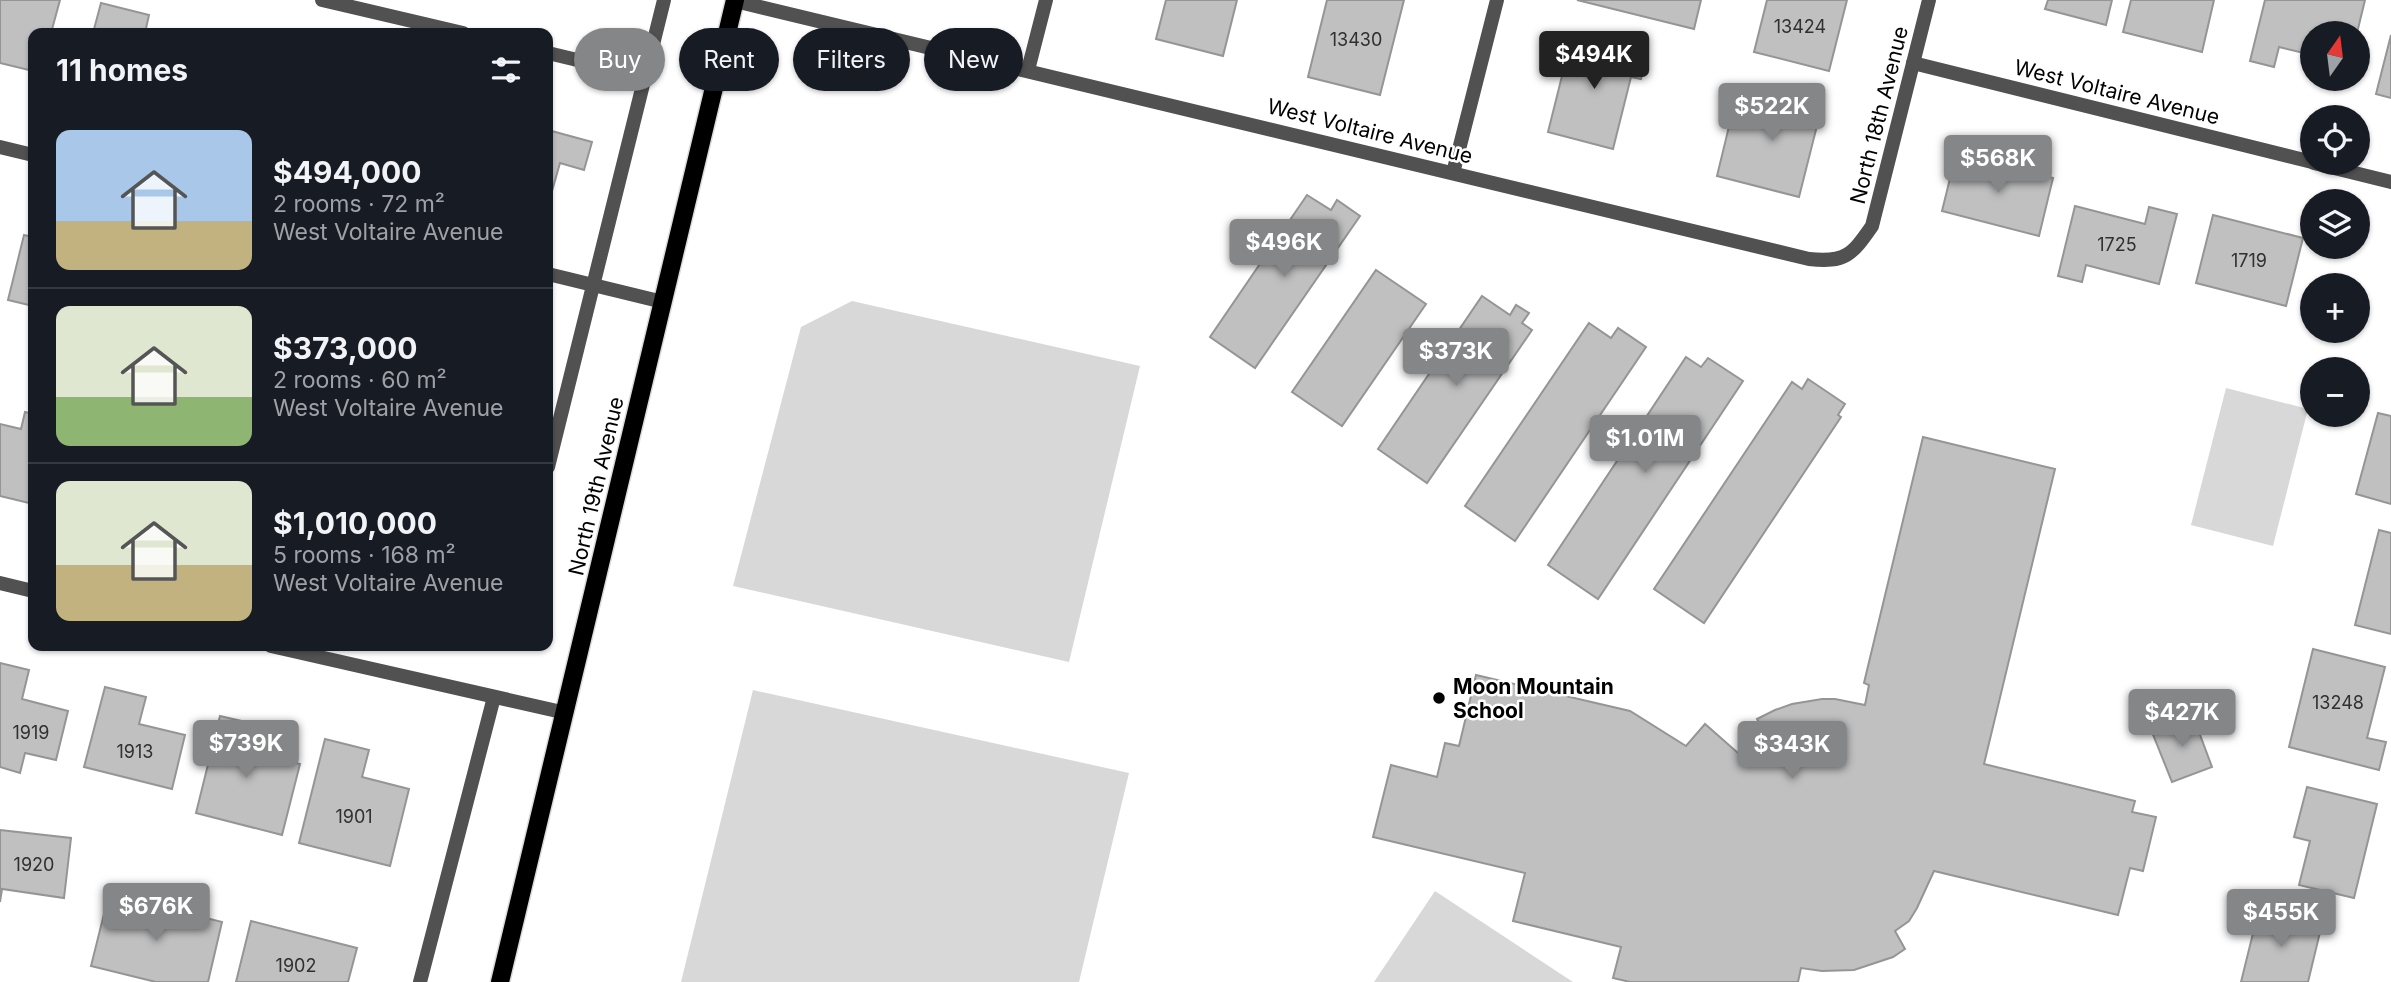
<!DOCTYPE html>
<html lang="en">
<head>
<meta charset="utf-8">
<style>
	:root { --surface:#171b24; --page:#242831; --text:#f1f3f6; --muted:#9ea1a6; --line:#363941; --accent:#858687 }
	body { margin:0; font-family:Inter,sans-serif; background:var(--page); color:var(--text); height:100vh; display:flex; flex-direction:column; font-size:26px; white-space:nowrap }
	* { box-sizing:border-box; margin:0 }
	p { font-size:23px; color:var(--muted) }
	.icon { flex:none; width:38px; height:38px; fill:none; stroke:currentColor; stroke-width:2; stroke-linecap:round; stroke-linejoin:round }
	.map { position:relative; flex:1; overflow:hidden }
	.sheet { position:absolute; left:28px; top:28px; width:525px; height:623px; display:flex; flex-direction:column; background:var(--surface); border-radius:14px; box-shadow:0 2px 5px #0004 }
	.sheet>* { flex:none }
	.hud { position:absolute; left:574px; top:28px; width:665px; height:63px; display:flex; gap:14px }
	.needle { width:46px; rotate:14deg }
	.controls { position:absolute; left:2300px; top:21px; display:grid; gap:14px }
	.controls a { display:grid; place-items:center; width:70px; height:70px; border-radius:50%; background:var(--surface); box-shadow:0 2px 5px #0004; font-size:35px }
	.price { position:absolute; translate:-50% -60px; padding:0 16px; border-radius:7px; background:var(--accent); color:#fff; font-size:23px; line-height:46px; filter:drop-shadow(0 2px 4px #0008) }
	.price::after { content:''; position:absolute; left:50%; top:42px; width:21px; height:16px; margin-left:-10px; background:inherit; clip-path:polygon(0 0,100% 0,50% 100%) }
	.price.active { background:#222; color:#fff }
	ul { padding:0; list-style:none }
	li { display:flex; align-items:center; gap:21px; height:175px; padding:0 28px }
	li+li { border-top:2px solid var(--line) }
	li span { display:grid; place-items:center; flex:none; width:196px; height:140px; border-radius:14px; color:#555 }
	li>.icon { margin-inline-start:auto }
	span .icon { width:84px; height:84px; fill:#fffc; stroke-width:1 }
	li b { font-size:30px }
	h2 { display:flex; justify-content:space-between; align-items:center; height:84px; padding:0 28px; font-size:30px }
	.pill { padding:0 24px; border-radius:32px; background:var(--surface); box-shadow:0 2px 5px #0004; font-size:24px; line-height:63px }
	.pill.active { background:var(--accent); color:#fff }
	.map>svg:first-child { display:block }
	.green { fill:#d8d8d8 }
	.building { fill:#c0c0c0; stroke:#959595; stroke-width:2 }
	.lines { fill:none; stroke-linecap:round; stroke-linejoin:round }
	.primary-casing { stroke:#dbdbdb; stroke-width:21 }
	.lane { stroke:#515151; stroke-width:14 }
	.street { stroke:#515151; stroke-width:14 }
	.primary { stroke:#000; stroke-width:18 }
	.poi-dot { fill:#000; stroke:#fff; stroke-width:2.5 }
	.labels { text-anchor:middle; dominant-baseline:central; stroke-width:5; stroke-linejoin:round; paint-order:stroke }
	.number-label { font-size:18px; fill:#303030 }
	.street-label { font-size:21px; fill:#000; stroke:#fff }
	.poi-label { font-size:21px; font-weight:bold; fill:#000; stroke:#fff; text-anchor:start }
</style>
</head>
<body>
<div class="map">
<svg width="2391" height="982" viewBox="0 0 2391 982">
	<rect width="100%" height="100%" fill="#fff"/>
	<!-- green -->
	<g class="green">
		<path d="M852,301L1140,366L1069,662L733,586L801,327Z"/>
		<path d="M2226,388L2308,409L2273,546L2191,525Z"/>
		<path d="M753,690L1129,773L1079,982H681Z"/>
		<path d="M1435,891L1573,982H1374Z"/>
	</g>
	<!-- building -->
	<g class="building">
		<path d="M0,0H60L51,33H33V71L0,63Z"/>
		<path d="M1166,0H1237L1223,56L1156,39Z"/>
		<path d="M1327,0H1404L1380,95L1308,77Z"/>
		<path d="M1577,0H1701L1694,29Z"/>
		<path d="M1767,0H1847L1829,71L1754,52Z"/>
		<path d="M2048,0H2112L2106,25L2045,9Z"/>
		<path d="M2131,0H2214L2202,52L2123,32Z"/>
		<path d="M2265,0H2365L2357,33H2312V55L2279,47L2274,67L2250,61Z"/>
		<path d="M101,3L149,15L145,33H93Z"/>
		<path d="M2391,35V98L2376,94Z"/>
		<path d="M1572,36L1647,55L1641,79L1631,77L1613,149L1548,132Z"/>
		<path d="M1768,88L1823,102L1799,197L1717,176L1733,110L1761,117Z"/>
		<path d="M548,130L592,142L584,170L560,163L552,191L548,190Z"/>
		<path d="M1956,154L2053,178L2039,236L1942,211Z"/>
		<path d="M1307,195L1331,210L1337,200L1360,216L1255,368L1210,337Z"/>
		<path d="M2075,206L2145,224L2149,207L2177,214L2159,284L2086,265L2082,282L2058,276Z"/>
		<path d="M2213,215L2303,238L2286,306L2196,283Z"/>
		<path d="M24,235L33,237V306L8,300Z"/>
		<path d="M1376,270L1426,304L1342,426L1292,392Z"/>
		<path d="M1482,296L1510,315L1516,305L1529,313L1522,323L1532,330L1427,483L1378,449Z"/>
		<path d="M1589,323L1611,338L1618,328L1646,347L1515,541L1465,506Z"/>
		<path d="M1686,357L1701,367L1708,358L1743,381L1598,599L1548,565Z"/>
		<path d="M1808,379L1845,404L1838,415L1841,417L1704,623L1654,589L1792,382L1802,389Z"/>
		<path d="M25,412L33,414V504L0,496V424L21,429Z"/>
		<path d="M2378,413L2391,416V504L2356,494Z"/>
		<path d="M1923,437L2055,469L1984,764L2135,801L2132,812L2156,817L2143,871L2130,868L2118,915L1934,871L1917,908L1909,921L1895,931L1905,949L1893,957L1854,970L1822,971L1801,968L1798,982H1630L1613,978L1621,947L1513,921L1525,873L1373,837L1391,765L1437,777L1445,743L1459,746L1476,675L1630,711L1686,746L1705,724L1747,761L1770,744L1757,719L1775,710L1792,704L1822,699H1835L1865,705L1869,685L1864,683Z"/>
		<path d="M2379,530L2391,533V634L2355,625Z"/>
		<path d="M2313,649L2385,667L2367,738L2386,742L2379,770L2289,747Z"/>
		<path d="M0,663L29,670L22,699L68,711L56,760L25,753L20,773L0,767Z"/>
		<path d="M105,687L146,697L139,724L185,735L172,789L84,767Z"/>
		<path d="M220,716L263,726L256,753L300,764L282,835L196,813Z"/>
		<path d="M2193,716L2212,767L2172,782L2152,732Z"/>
		<path d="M325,739L369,750L362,777L409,789L390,866L299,843Z"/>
		<path d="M2307,787L2377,804L2354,898L2299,885L2310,841L2294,837Z"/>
		<path d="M0,830L71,838L64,898L2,889L0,902Z"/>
		<path d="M109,894L222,922L208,982H156L91,966Z"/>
		<path d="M2259,909L2322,924L2308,982H2241Z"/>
		<path d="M251,921L357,948L348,982H236Z"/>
	</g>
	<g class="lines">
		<defs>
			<path id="primary" d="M500,982L735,0"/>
		</defs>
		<!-- primary casing -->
		<use href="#primary" class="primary-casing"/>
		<!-- lane -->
		<g class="lane">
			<path d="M322,0L463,33"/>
			<path d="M548,53L644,76"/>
		</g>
		<!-- street -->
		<g class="street">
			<path d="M735,1L1809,259C1845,263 1852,255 1872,226L1929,0"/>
			<path d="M1913,63L2312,162"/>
			<path d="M1028,70L1046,0"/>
			<path d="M0,147L33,155"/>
			<path d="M2314,163L2391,182"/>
			<path d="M1453,173L1497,0"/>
			<path d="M548,274L663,302"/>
			<path d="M548,467L664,0"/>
			<path d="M0,583L33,591"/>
			<path d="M271,646L566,713"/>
			<path d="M420,982L494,697"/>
		</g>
		<!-- primary -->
		<use href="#primary" class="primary"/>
	</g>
	<!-- markers -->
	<circle class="poi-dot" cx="1439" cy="698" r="7"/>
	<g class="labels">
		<!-- number labels -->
		<g class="number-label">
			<text x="1800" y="26">13424</text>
			<text x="1356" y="39">13430</text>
			<text x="2117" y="244">1725</text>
			<text x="2249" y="260">1719</text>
			<text x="2338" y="702">13248</text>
			<text x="31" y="732">1919</text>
			<text x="135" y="751">1913</text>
			<text x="354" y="816">1901</text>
			<text x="34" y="864">1920</text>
			<text x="296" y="965">1902</text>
		</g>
		<!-- street labels -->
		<g class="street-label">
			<text transform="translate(2117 92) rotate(14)">West Voltaire Avenue</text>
			<text transform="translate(1879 115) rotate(-76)">North 18th Avenue</text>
			<text transform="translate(1370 131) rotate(14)">West Voltaire Avenue</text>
			<text transform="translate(596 486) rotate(-77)">North 19th Avenue</text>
		</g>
		<!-- poi labels -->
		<g class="poi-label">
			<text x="1453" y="686">Moon Mountain<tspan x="1453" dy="24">School</tspan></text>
		</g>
	</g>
</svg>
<div class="controls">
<a><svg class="needle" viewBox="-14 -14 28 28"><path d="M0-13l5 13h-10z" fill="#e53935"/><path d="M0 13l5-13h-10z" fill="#9ea1a6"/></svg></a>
<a><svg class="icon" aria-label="locate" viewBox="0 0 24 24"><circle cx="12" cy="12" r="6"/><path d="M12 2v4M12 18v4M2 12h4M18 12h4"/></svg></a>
<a><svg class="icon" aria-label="layers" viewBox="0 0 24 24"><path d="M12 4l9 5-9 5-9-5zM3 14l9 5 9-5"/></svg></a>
<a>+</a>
<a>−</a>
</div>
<b class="price active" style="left:1594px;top:91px">$494K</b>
<b class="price" style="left:1772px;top:143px">$522K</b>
<b class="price" style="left:1998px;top:195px">$568K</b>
<b class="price" style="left:1284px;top:279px">$496K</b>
<b class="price" style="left:1456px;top:388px">$373K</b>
<b class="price" style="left:1645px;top:475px">$1.01M</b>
<b class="price" style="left:2182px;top:749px">$427K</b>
<b class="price" style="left:246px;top:780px">$739K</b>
<b class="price" style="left:1792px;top:781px">$343K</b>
<b class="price" style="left:156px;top:943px">$676K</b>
<b class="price" style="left:2281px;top:949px">$455K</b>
<div class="hud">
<a class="pill active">Buy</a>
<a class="pill">Rent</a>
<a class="pill">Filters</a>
<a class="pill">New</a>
</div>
<section class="sheet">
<h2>11 homes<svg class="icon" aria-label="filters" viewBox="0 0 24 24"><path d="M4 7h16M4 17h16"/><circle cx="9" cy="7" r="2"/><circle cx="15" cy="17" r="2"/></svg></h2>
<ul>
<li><span style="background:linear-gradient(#a9c7e8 65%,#c2b280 0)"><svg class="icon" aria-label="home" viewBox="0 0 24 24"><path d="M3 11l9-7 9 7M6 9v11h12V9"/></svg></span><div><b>$494,000</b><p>2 rooms · 72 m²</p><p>West Voltaire Avenue</p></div></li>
<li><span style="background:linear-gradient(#dfe7d0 65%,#8fb573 0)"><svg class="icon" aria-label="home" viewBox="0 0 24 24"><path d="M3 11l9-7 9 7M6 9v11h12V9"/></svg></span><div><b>$373,000</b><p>2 rooms · 60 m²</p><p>West Voltaire Avenue</p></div></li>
<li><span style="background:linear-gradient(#dfe7d0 60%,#c2b280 0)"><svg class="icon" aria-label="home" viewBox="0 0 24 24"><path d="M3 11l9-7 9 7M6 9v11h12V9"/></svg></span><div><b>$1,010,000</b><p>5 rooms · 168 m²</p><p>West Voltaire Avenue</p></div></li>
</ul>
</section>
</div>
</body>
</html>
